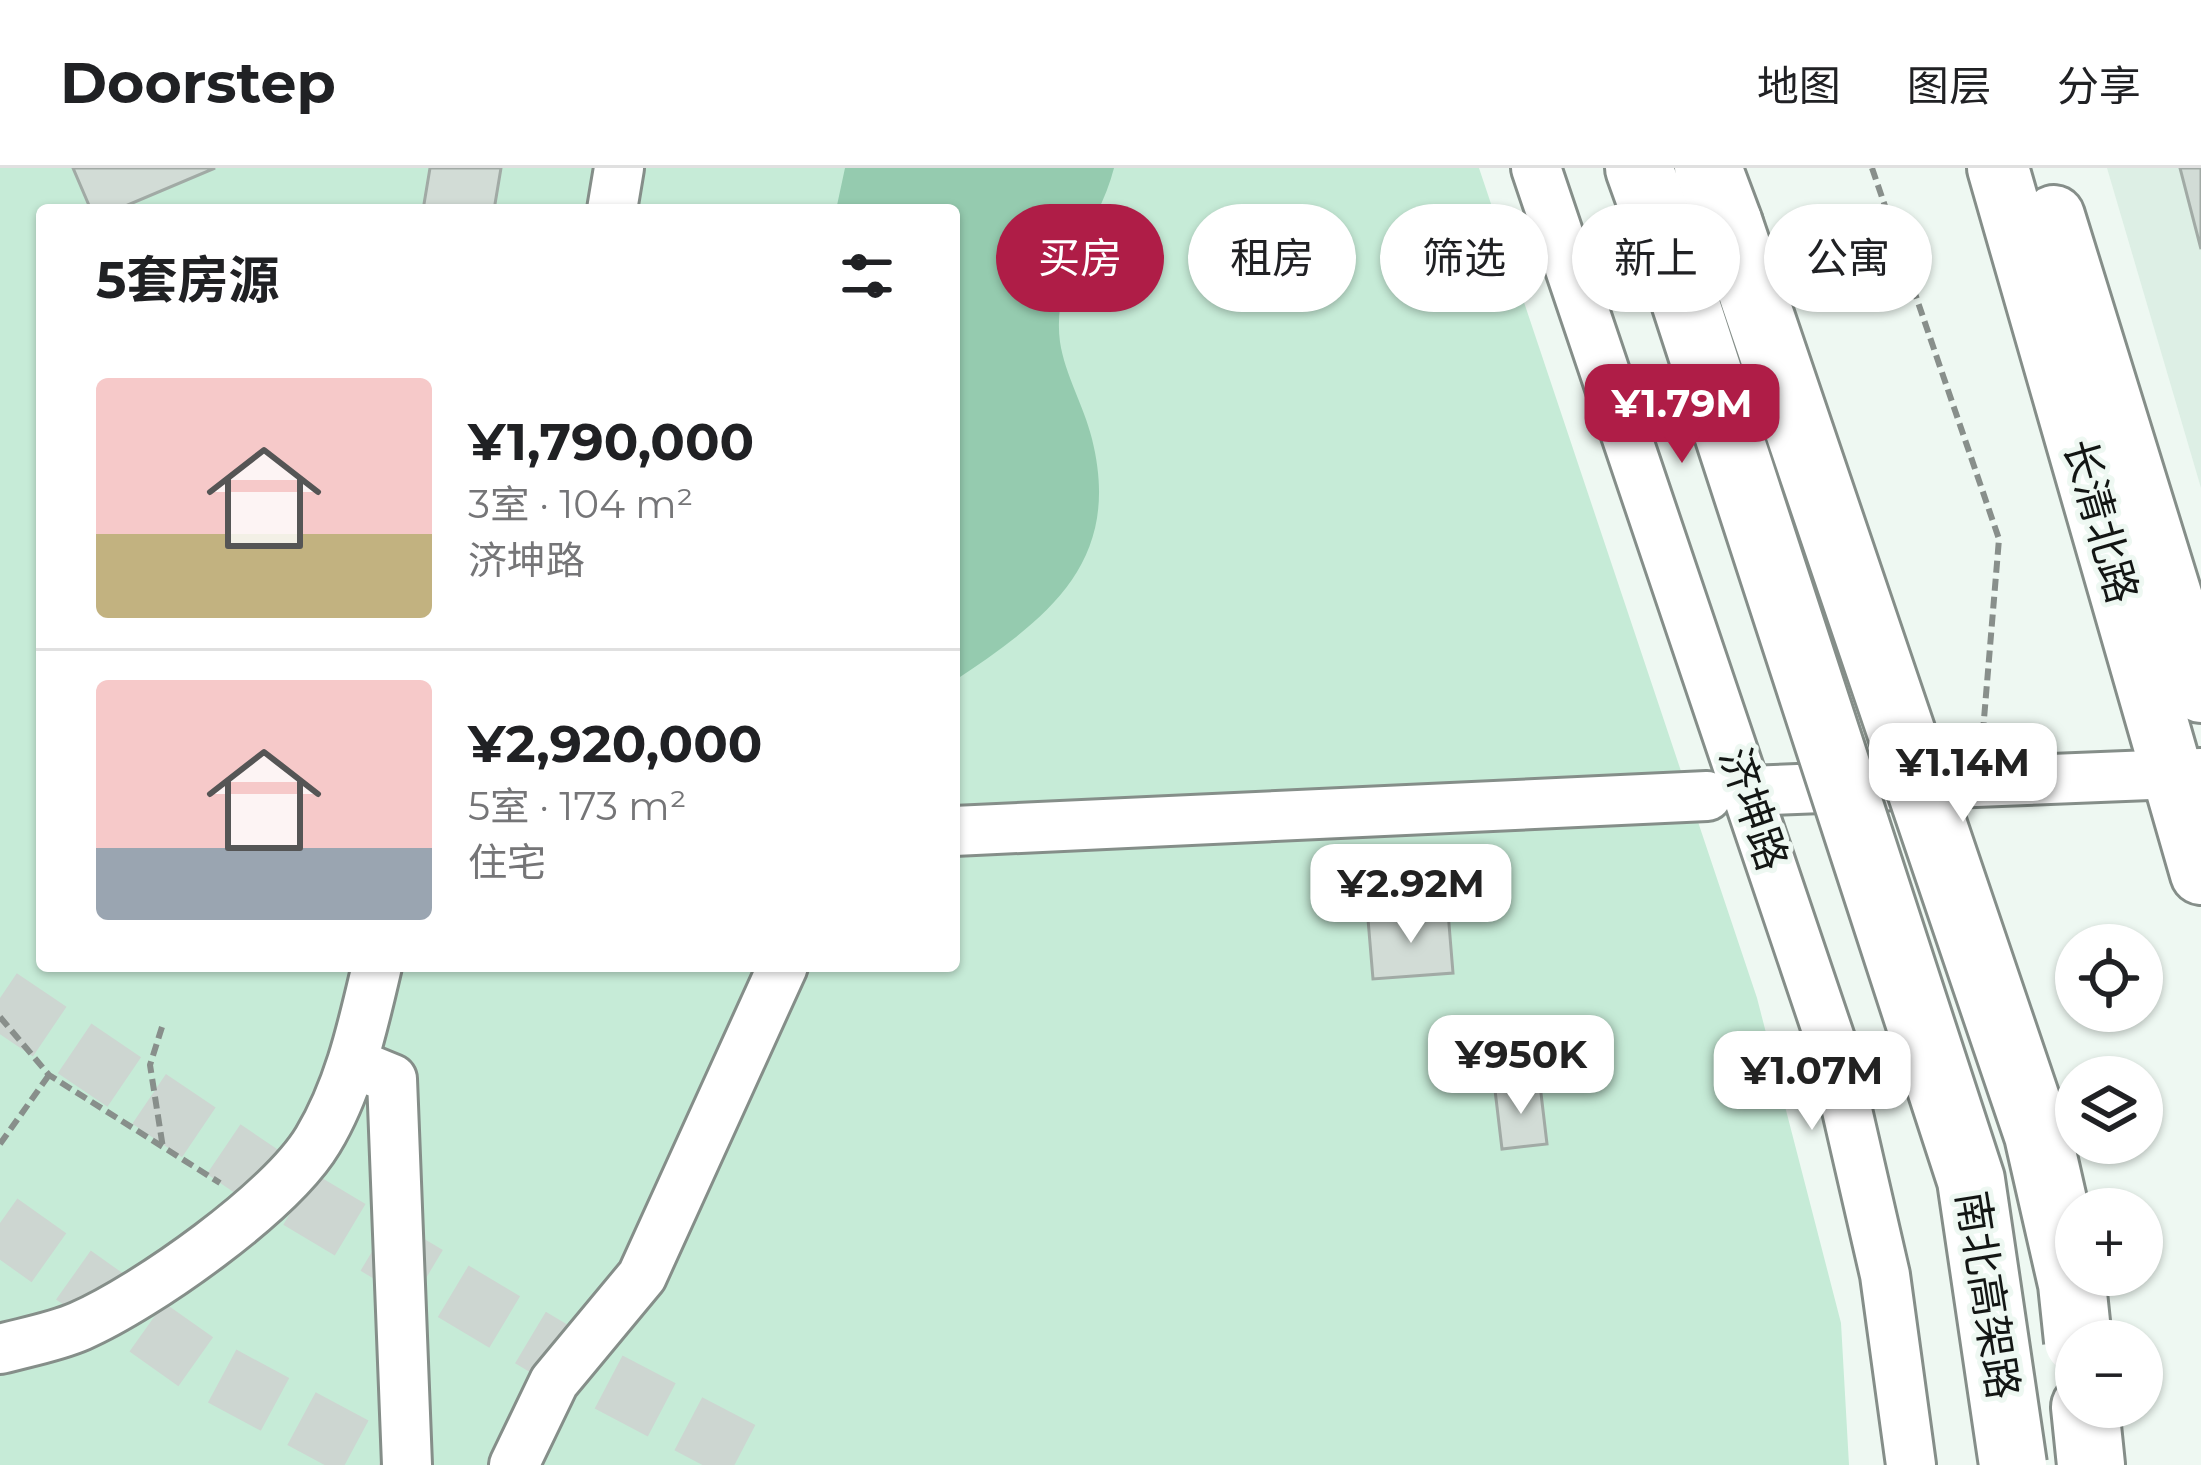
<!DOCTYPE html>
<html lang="zh">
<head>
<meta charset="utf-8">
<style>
	:root { --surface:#fff; --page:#f2f2f2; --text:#202124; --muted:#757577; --line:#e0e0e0; --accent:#af1d47 }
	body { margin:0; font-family:Montserrat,"Noto Sans SC",sans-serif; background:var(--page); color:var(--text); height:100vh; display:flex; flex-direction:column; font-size:45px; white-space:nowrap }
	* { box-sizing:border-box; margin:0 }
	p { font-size:39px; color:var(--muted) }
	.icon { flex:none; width:66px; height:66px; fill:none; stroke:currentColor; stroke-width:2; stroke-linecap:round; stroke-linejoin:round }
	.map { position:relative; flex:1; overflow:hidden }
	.side { position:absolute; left:36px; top:36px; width:924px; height:768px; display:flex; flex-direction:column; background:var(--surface); border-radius:12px; box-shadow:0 3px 9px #0004 }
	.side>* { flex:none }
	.top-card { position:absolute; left:996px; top:36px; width:1023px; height:108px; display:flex; gap:24px }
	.fabs { position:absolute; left:2055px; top:756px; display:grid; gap:24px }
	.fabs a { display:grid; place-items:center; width:108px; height:108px; border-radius:50%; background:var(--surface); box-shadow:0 3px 9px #0004; font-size:60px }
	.price { position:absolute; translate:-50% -102px; padding:0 27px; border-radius:24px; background:#fff; color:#222; font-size:39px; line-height:78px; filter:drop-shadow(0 3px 6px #0008) }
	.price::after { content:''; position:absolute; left:50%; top:72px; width:36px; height:27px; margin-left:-18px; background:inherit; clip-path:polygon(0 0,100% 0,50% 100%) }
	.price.on { background:var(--accent); color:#fff }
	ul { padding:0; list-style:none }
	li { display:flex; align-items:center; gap:36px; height:300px; padding:0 60px }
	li+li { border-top:3px solid var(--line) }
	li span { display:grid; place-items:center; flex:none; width:336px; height:240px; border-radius:12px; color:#555 }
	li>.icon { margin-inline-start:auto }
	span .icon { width:144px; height:144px; fill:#fffc; stroke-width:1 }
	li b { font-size:51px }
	h2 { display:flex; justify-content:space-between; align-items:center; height:144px; padding:0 60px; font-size:51px }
	.chip { padding:0 42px; border-radius:54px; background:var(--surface); box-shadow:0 3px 9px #0004; font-size:42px; line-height:108px }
	.chip.on { background:var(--accent); color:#fff }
	header { display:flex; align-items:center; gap:72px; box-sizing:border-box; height:168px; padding:0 60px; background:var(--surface); border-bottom:3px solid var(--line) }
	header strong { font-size:57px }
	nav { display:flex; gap:66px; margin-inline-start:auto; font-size:42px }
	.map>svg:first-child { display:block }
	.built { fill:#ddefe5 }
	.green { fill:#c6ebd7; fill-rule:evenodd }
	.water { fill:#95cbaf }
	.building { fill:#d2dcd6; stroke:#a1aaa5; stroke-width:3 }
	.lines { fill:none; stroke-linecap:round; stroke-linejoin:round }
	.major-tunnel { stroke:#cdd6d1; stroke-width:60; stroke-dasharray:60 30; stroke-linecap:butt }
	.minor-casing { stroke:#858e89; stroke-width:54 }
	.major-casing { stroke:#858e89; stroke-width:66 }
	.highway-casing { stroke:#858e89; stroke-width:72 }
	.path { stroke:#888f8b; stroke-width:6; stroke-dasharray:12 6; stroke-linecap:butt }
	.minor { stroke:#fff; stroke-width:48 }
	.major { stroke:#fff; stroke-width:60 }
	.highway { stroke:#fff; stroke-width:66 }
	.highway-bridge-casing { stroke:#858e89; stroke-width:72; stroke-linecap:butt }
	.highway-bridge { stroke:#fff; stroke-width:66 }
	.labels { text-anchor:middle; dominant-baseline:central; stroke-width:10; stroke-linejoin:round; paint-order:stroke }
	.street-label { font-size:42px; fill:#131614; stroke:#eef8f2 }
</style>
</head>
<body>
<header>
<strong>Doorstep</strong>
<nav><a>地图</a><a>图层</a><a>分享</a></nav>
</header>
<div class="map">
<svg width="2201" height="1297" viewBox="0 0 2201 1297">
	<rect width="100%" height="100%" fill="#eef8f2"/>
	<!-- built -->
	<path class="built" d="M2107,0H2201V320Z"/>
	<!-- green -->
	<path class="green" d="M0,0H1479L1757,830L1841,1155L1849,1297H0ZM42,42H954V798H42Z"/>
	<!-- water -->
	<path class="water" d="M845,0H1114C1099,60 1051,106 1060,174C1065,207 1084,238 1092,271C1123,395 1047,451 954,513V42H836Z"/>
	<!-- building -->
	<g class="building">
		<path d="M73,0H215L116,42H91Z"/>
		<path d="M430,0H501L494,42H423Z"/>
		<path d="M2180,0H2201V81Z"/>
		<path d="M1448,744L1453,805L1373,811L1368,751Z"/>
		<path d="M1540,917L1547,976L1502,981L1495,922Z"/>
	</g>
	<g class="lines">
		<!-- major-tunnel -->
		<g class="major-tunnel">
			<path d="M0,830L287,1024L580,1199L767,1297"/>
			<path d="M0,1055L196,1194L388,1297"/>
		</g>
		<defs>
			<g id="minor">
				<path d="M1536,0L1832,877L1885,1107L1911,1297"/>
				<path d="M612,42L619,0"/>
				<path d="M1748,623L2201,605"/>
				<path d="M954,663L1707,628"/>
				<path d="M353,895L392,911L407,1297"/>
				<path d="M0,1181C26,1174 55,1169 80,1158C146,1129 281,1034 318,972C350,919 363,857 377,798"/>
				<path d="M514,1297L554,1214L642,1108L783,798"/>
			</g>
			<g id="major">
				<path d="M1998,0L2201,706"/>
				<path d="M2054,48L2201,524"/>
			</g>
			<g id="highway">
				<path d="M1639,0L1667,78"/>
				<path d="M1708,0L1729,56"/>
				<path d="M2085,1239L2091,1297"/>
			</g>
		</defs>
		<!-- minor casing -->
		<use href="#minor" class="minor-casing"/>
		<!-- major casing -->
		<use href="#major" class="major-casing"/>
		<!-- highway casing -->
		<use href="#highway" class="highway-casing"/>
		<!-- path -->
		<g class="path">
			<path d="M1872,0L1999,371L1982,575"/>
			<path d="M0,849L49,907L220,1015"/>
			<path d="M162,859L150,897L163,980"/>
			<path d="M0,976L49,907"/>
		</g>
		<!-- minor -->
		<use href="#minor" class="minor"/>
		<!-- major -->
		<use href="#major" class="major"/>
		<!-- highway -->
		<use href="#highway" class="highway"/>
		<defs>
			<g id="highway-bridge">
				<path d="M1729,56L2038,967L2072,1116L2078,1173"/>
				<path d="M1667,78L1971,1012L2013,1297"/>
			</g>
		</defs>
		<!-- highway-bridge casing -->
		<use href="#highway-bridge" class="highway-bridge-casing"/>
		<!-- highway-bridge -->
		<use href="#highway-bridge" class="highway-bridge"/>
	</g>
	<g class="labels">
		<!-- street labels -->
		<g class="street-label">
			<text transform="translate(2101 353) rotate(74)">长清北路</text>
			<text transform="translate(1754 641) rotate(71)">济坤路</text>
			<text transform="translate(1988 1127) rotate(81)">南北高架路</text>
		</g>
	</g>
</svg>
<div class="fabs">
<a><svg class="icon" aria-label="locate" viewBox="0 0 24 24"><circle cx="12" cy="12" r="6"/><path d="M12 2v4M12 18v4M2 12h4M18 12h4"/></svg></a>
<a><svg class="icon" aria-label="layers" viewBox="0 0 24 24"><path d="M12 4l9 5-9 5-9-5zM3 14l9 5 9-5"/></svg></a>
<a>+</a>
<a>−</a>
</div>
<b class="price on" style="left:1682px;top:298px">¥1.79M</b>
<b class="price" style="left:1963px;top:657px">¥1.14M</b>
<b class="price" style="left:1411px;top:778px">¥2.92M</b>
<b class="price" style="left:1521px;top:949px">¥950K</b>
<b class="price" style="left:1812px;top:965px">¥1.07M</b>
<div class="top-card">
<a class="chip on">买房</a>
<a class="chip">租房</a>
<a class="chip">筛选</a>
<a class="chip">新上</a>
<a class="chip">公寓</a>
</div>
<section class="side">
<h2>5套房源<svg class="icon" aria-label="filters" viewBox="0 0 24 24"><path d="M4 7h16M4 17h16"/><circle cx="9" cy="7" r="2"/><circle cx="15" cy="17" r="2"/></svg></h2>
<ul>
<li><span style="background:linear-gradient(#f6c9c9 65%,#c2b280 0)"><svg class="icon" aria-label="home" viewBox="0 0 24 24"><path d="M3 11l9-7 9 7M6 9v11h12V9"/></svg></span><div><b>¥1,790,000</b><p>3室 · 104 m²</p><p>济坤路</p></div></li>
<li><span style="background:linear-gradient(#f6c9c9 70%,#9aa5b1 0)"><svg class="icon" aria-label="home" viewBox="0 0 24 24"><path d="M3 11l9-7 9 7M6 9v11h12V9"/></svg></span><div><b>¥2,920,000</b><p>5室 · 173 m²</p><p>住宅</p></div></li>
</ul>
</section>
</div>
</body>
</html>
